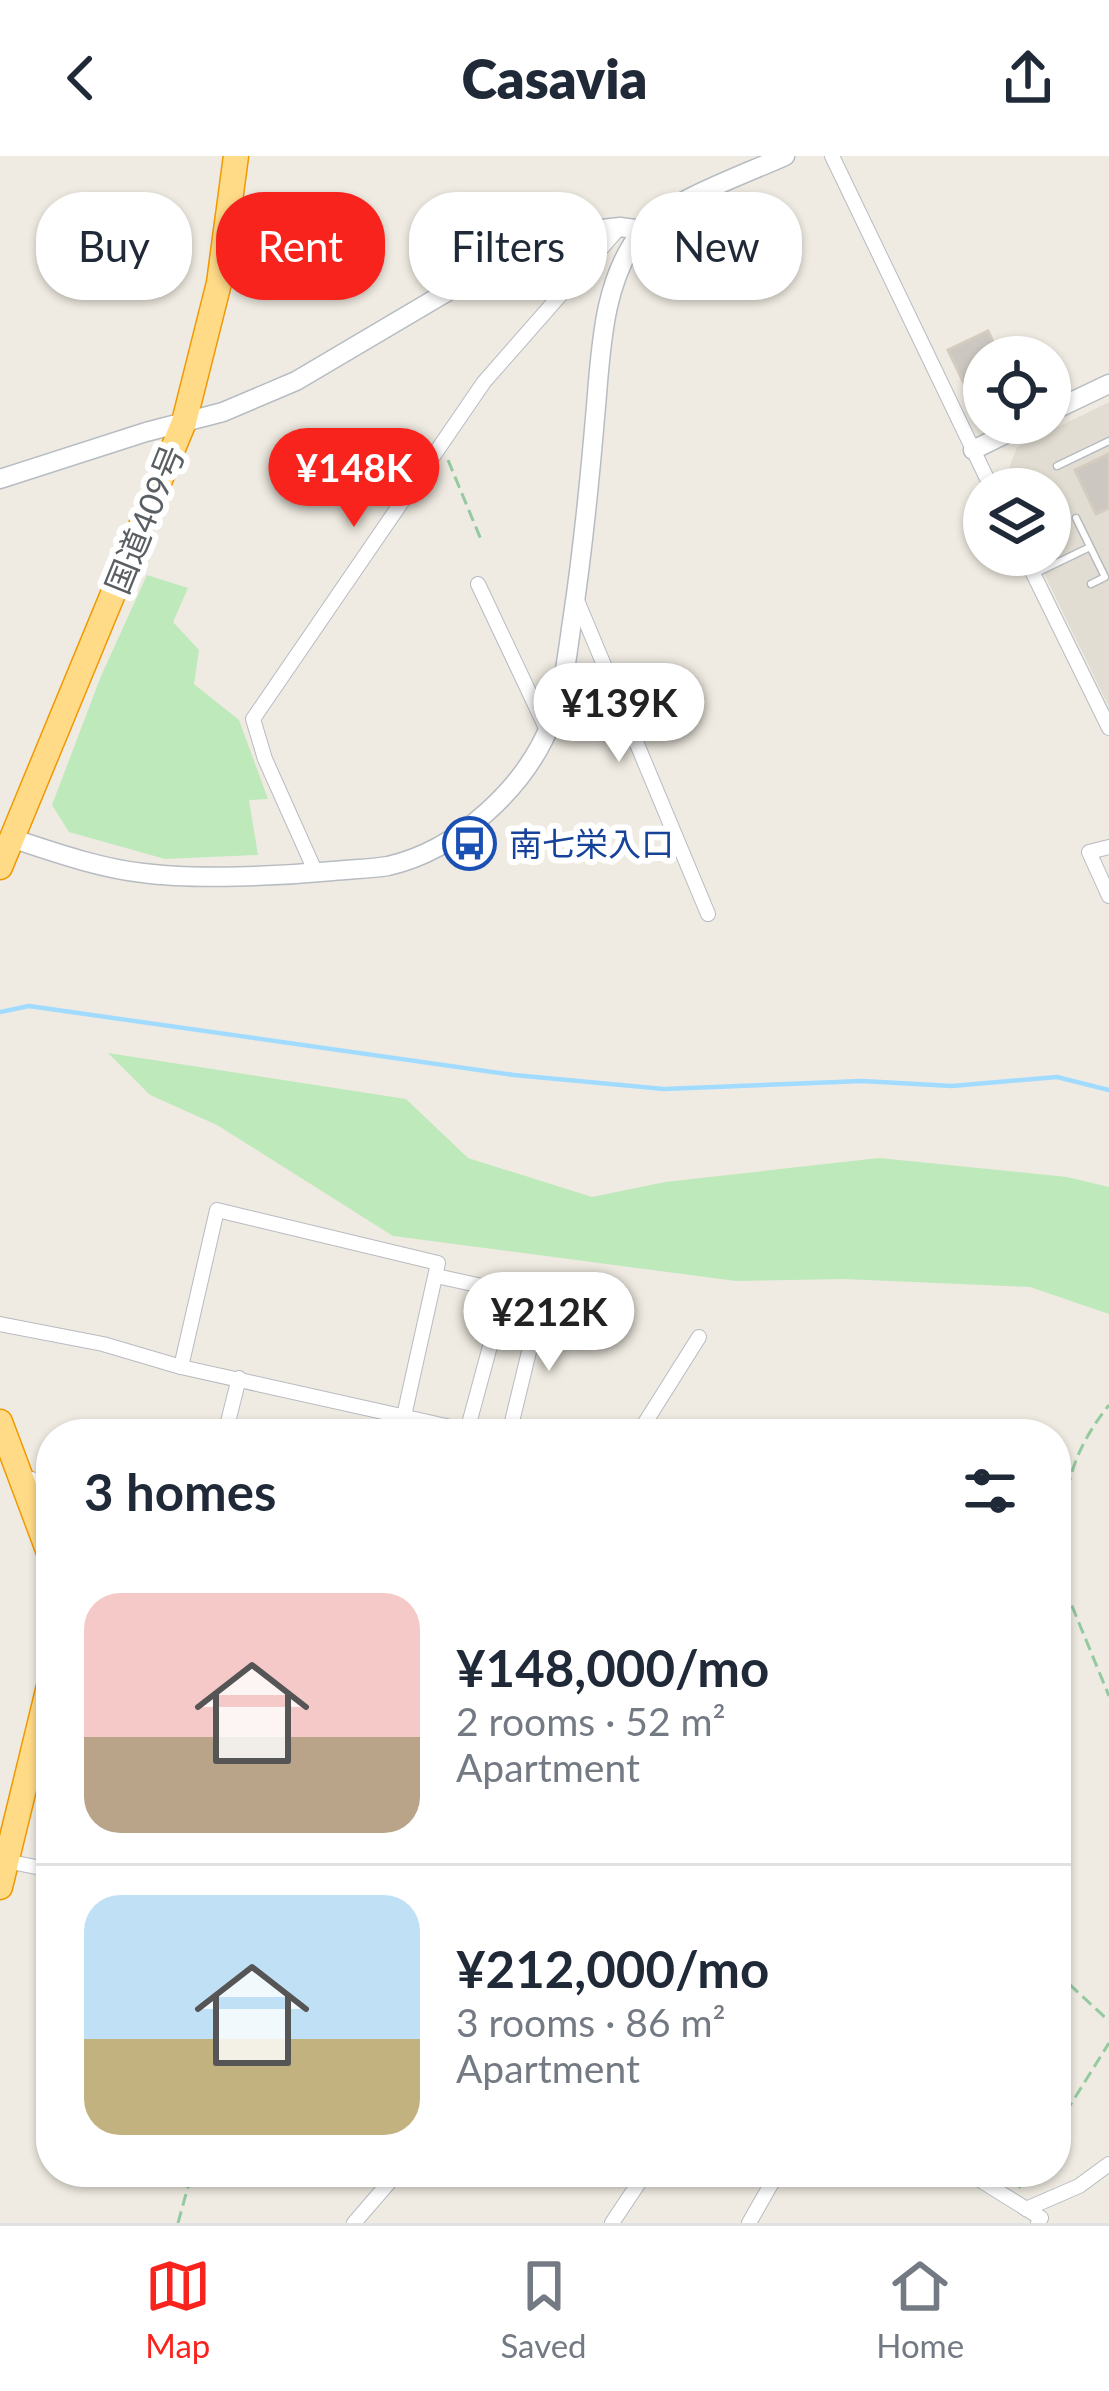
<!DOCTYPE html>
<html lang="en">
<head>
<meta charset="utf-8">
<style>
	:root { --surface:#fff; --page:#f2f2f3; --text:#1f2937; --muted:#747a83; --line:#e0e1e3; --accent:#f9231d }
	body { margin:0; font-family:Lato,"Noto Sans JP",sans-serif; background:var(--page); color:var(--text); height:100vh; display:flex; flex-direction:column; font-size:45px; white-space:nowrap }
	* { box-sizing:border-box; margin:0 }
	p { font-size:39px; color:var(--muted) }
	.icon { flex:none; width:66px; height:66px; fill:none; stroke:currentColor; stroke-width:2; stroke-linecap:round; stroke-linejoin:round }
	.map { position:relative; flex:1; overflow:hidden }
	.sheet { position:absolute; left:36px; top:1263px; width:1035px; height:768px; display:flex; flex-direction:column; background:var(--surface); border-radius:48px; box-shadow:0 3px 9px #0004 }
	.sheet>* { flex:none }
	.top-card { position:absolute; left:36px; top:36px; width:1038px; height:108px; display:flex; gap:24px }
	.controls { position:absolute; left:963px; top:180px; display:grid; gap:24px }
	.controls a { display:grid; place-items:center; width:108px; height:108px; border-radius:50%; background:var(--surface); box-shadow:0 3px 9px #0004; font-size:60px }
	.price { position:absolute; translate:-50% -102px; padding:0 27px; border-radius:42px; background:#fff; color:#222; font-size:39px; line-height:78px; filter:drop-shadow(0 3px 6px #0008) }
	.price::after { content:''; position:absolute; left:50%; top:72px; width:36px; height:27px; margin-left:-18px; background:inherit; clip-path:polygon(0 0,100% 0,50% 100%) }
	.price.current { background:var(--accent); color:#fff }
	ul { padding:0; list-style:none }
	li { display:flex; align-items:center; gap:36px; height:300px; padding:0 48px }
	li+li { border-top:3px solid var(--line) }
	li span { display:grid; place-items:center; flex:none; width:336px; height:240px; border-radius:36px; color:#555 }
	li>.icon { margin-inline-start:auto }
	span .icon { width:144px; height:144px; fill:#fffc; stroke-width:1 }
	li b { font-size:51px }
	h2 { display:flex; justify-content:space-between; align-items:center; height:144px; padding:0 48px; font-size:51px }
	.pill { padding:0 42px; border-radius:48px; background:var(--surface); box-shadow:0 3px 9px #0004; font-size:42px; line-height:108px }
	.pill.current { background:var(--accent); color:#fff }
	header { display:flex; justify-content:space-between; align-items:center; height:156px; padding:0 48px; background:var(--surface); font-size:54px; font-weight:800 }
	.tab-bar { display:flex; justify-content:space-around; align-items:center; height:168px; border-top:3px solid var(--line); background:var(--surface); font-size:33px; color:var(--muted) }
	.tab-bar a { display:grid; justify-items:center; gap:6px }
	.tab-bar .current { color:var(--accent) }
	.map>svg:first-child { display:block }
	.education { fill:#e1ddd2 }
	.green { fill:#bee9bb }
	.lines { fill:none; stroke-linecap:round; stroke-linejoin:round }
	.stream { stroke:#a1dbff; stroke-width:4.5 }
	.building { fill:#ccc8c1; stroke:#d4ccbf; stroke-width:3 }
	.lane-casing { stroke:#b7bbc0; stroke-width:9 }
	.street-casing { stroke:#b7bbc0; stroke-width:16 }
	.secondary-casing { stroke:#b7bcc2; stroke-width:21 }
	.highway-casing { stroke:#f09900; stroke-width:27 }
	.path { stroke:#94caa0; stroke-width:3; stroke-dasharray:12 6; stroke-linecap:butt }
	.lane { stroke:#fff; stroke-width:6 }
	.street { stroke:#fff; stroke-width:14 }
	.secondary { stroke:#fff; stroke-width:18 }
	.highway { stroke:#ffdb88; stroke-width:24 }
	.labels { text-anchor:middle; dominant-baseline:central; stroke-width:12; stroke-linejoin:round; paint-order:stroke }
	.street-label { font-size:33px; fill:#5a5f64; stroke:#fff }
	.transit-label { font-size:33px; fill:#164399; stroke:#fff; text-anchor:start }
</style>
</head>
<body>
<header><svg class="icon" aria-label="back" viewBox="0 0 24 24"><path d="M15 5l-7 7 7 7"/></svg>Casavia<svg class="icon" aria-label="share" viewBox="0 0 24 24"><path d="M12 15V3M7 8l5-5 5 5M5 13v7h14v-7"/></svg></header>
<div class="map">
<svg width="1109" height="2067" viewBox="0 0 1109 2067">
	<rect width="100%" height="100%" fill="#efebe2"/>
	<!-- education -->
	<path class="education" d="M1109,246V551L1035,399H1050V333H1007L1004,326L1017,291Z"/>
	<!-- green -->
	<g class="green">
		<path d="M147,419L188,432L173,466L199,494L194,528L239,564L268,643L249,644L258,699L165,703L69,676L52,649L101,520Z"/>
		<path d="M108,897L406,943L468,1002L592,1041L665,1026L879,1002L1067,1021L1109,1031V1158L1030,1131L844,1123L736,1125L393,1080L217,969L150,939Z"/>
	</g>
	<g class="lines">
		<!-- stream -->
		<path class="stream" d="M0,856L29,850L514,919L664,933L862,925L952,930L1057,921L1109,934"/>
	</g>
	<!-- building -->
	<g class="building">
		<path d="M988,175L1000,201H984V269L948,194Z"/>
		<path d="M1109,298V352L1096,358L1075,314Z"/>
	</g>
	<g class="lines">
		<defs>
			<g id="lane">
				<path d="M1057,310L1109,285"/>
				<path d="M1076,362L1105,421L1091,428"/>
				<path d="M1034,418L1090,391"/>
			</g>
			<g id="street">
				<path d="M832,0L992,333"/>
				<path d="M1024,399L1109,572"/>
				<path d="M478,428L547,574"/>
				<path d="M576,442L708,758"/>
				<path d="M1109,691L1089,696L1109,740"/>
				<path d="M316,717L265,603L253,563L484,226L620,71"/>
				<path d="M436,1120L505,1135L467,1275"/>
				<path d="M0,1168L103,1188L181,1211L482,1278"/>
				<path d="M181,1211L217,1054L438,1107L404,1260"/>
				<path d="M225,1278L239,1222"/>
				<path d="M509,1278L541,1146"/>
				<path d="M638,1278L699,1181"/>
				<path d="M20,1320L51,1328"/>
				<path d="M6,1705L51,1714"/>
				<path d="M752,2016L771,2028"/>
				<path d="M967,2016L1041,2062L1038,2067"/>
				<path d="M1026,2053L1079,2030L1109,2008"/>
				<path d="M354,2067L398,2016"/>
				<path d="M612,2067L646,2016"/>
				<path d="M749,2067L778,2016"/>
			</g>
			<g id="secondary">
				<path d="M1050,256L1109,228"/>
				<path d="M973,294L1028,267"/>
				<path d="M0,323L146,276L223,256L296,225L501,104L593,74L620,71L642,74"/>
				<path d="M11,682C54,696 98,712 143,717C195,724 280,720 333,715C351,713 370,713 388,710C458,694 527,631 552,564C564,533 567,499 572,466C583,394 590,322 596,250C601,192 603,124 641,76C665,46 748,17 785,0"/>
			</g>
			<g id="highway">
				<path d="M0,711L184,266L219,127L236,0"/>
				<path d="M0,1266L51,1402"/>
				<path d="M0,1731L51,1522"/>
			</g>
		</defs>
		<!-- lane casing -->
		<use href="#lane" class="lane-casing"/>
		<!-- street casing -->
		<use href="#street" class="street-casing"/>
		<!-- secondary casing -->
		<use href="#secondary" class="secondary-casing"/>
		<!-- highway casing -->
		<use href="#highway" class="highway-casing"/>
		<!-- path -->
		<g class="path">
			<path d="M448,304L482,386"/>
			<path d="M1065,1433L1109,1540"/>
			<path d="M1056,1437L1064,1431C1063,1355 1059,1312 1109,1249"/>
			<path d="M1056,1816L1109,1865"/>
			<path d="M1056,1972L1109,1887"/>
			<path d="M1019,2032L1029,2016"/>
			<path d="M178,2067L192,2016"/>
		</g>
		<!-- lane -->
		<use href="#lane" class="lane"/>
		<!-- street -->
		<use href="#street" class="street"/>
		<!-- secondary -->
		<use href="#secondary" class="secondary"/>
		<!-- highway -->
		<use href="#highway" class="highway"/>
	</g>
	<!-- icons -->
	<defs>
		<symbol id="bus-ring" viewBox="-11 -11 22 22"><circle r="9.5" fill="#fff" stroke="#1a4fb4" stroke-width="1.5"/><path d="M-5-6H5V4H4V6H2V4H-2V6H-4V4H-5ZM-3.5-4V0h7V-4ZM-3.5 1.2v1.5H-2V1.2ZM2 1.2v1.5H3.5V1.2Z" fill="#1a4fb4"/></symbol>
	</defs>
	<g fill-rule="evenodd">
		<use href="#bus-ring" x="440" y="658" width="59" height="59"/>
	</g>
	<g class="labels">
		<!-- street labels -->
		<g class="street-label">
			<text transform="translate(144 363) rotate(-68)">国道409号</text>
		</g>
		<!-- transit labels -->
		<g class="transit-label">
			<text x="509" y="687">南七栄入口</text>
		</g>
	</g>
</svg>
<div class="controls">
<a><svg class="icon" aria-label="locate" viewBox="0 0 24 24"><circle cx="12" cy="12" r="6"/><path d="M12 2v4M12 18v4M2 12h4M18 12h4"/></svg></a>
<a><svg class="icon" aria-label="layers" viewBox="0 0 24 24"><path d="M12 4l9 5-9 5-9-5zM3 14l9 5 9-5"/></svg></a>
</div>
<b class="price current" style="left:354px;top:374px">¥148K</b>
<b class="price" style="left:619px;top:609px">¥139K</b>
<b class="price" style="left:549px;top:1218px">¥212K</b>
<div class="top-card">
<a class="pill">Buy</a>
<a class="pill current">Rent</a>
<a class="pill">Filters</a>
<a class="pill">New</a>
</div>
<section class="sheet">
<h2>3 homes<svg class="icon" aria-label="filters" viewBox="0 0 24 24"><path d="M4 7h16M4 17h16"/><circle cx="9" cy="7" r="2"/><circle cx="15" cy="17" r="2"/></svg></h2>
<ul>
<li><span style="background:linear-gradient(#f6c9c9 60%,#b9a48a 0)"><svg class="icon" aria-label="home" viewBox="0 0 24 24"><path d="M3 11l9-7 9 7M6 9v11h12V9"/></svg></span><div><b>¥148,000/mo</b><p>2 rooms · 52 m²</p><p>Apartment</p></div></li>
<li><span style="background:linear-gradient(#bfe0f5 60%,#c2b280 0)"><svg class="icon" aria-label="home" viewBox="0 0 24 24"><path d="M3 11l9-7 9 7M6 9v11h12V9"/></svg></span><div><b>¥212,000/mo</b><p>3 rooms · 86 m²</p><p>Apartment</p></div></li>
</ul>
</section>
</div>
<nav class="tab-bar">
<a class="current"><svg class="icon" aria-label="map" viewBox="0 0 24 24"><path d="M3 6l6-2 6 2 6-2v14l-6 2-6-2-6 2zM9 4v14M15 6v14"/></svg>Map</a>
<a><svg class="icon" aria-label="saved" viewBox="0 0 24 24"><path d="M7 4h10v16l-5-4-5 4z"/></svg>Saved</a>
<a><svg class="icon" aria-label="home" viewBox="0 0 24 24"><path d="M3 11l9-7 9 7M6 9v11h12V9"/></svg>Home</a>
</nav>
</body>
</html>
